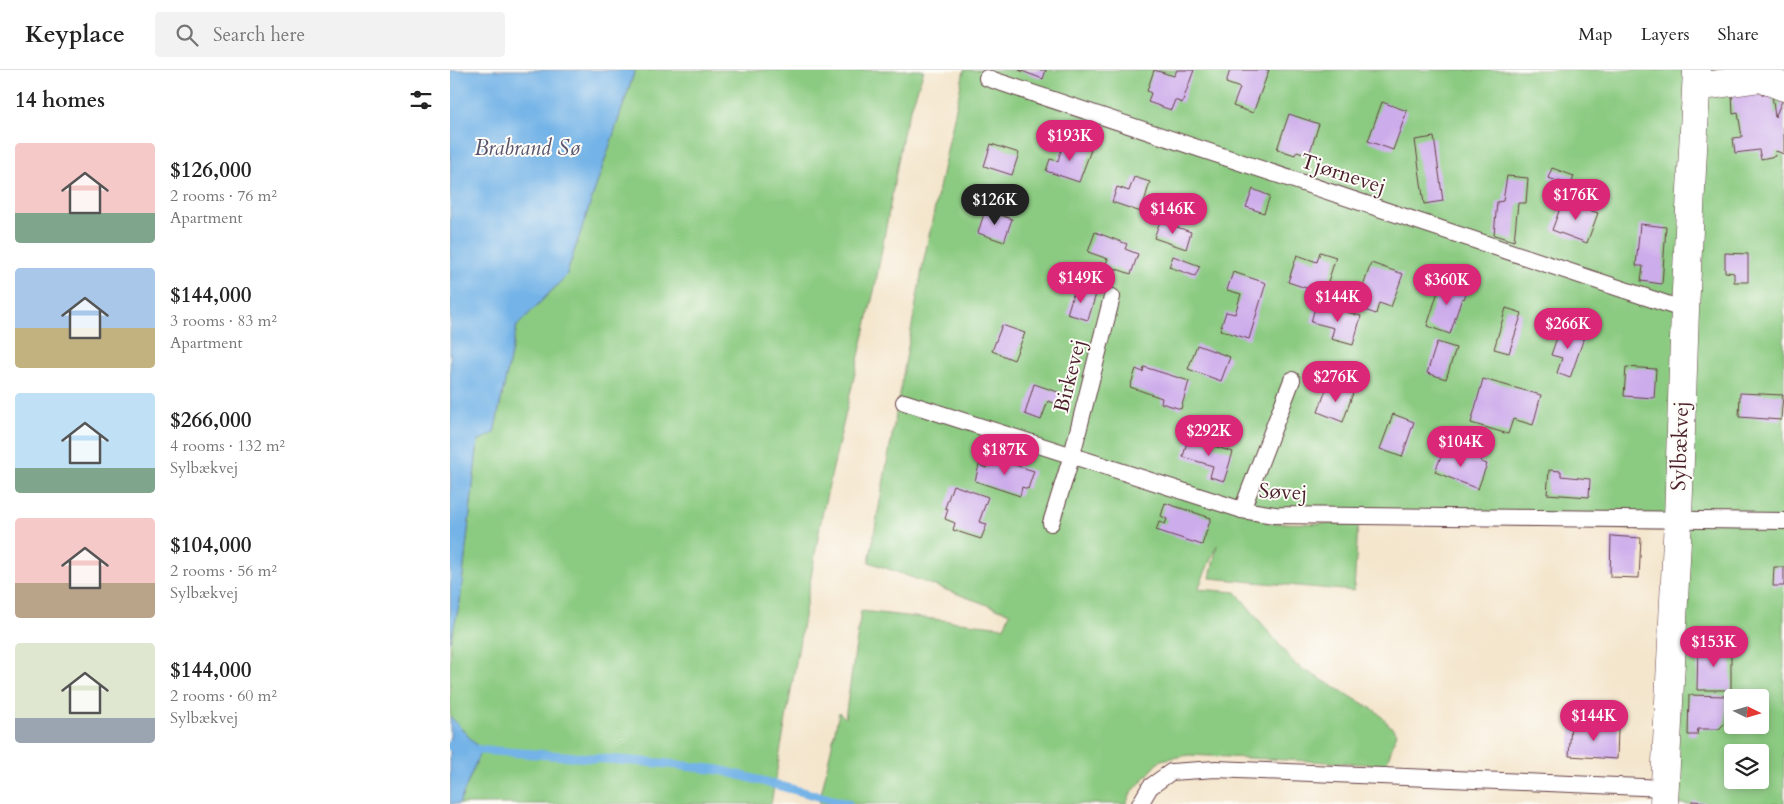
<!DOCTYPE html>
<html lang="en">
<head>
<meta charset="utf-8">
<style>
	:root { --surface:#fff; --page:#f2f2f2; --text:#222; --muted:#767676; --line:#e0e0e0; --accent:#db2777 }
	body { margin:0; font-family:Cardo,serif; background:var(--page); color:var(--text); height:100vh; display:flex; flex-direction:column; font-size:19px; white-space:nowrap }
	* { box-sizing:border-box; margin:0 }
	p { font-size:16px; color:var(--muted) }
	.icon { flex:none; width:28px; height:28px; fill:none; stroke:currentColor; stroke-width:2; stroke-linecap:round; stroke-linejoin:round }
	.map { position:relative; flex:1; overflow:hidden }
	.drawer { display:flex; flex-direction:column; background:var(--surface); width:450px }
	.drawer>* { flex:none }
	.needle { width:32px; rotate:95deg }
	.buttons { position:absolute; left:1274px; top:619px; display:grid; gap:10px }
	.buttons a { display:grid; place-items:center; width:45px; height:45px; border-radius:5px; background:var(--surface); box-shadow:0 2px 8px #0003; font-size:25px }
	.price { position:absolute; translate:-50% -42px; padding:0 11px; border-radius:18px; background:var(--accent); color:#fff; font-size:16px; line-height:32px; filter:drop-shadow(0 1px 2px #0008) }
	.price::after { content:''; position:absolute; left:50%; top:30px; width:15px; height:11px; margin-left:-8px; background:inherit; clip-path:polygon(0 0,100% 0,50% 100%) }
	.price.current { background:#222; color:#fff }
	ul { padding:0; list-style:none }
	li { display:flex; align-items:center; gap:15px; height:125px; padding:0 15px }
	li span { display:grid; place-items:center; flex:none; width:140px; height:100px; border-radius:5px; color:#555 }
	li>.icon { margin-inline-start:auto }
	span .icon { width:60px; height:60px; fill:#fffc; stroke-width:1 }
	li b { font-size:21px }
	h2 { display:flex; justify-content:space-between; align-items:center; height:60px; padding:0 15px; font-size:21px }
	header { display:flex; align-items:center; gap:30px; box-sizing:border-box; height:70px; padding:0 25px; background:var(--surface); border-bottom:1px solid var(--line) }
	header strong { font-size:24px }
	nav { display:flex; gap:28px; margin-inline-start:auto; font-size:18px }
	.search { width:350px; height:45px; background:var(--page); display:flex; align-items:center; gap:12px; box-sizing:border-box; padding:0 18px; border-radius:5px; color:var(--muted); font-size:19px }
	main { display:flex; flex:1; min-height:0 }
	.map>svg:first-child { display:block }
	.green { fill:#8bca81; stroke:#6a7456; fill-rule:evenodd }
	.water { fill:#73b3e7; stroke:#5e6989 }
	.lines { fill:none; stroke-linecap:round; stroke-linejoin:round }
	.stream { stroke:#73b3e7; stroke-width:9 }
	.building { fill:#cdaceb }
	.lane-casing { stroke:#643d43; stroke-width:18 }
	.street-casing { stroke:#643d43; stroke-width:29 }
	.lane { stroke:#fff; stroke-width:16 }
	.street { stroke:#fff; stroke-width:28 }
	.labels { text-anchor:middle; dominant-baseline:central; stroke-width:4; stroke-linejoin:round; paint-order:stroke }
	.street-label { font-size:21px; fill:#4a1f2b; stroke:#fdfcf7 }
	.water-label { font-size:22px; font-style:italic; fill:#58536d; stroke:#fdfcf7 }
</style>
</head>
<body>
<header>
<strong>Keyplace</strong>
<div class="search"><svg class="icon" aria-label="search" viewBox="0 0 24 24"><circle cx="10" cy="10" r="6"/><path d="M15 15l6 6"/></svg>Search here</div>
<nav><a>Map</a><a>Layers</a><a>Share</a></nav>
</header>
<main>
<section class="drawer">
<h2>14 homes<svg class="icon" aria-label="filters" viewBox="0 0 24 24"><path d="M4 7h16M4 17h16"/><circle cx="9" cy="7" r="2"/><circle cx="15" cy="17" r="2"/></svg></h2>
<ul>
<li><span style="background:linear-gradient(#f6c9c9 70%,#7fa58c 0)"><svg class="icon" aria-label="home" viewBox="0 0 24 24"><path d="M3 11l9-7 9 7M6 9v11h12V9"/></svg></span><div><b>$126,000</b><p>2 rooms · 76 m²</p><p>Apartment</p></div></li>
<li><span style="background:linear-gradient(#a9c7e8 60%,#c2b280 0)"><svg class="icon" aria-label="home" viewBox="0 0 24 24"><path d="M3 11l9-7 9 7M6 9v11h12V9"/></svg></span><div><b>$144,000</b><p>3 rooms · 83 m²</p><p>Apartment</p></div></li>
<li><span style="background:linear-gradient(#bfe0f5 75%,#7fa58c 0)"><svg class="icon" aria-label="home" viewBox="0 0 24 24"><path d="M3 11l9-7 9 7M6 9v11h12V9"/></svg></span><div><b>$266,000</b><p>4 rooms · 132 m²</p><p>Sylbækvej</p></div></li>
<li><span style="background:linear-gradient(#f6c9c9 65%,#b9a48a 0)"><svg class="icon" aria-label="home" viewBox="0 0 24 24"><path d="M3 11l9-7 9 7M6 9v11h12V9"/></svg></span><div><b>$104,000</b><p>2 rooms · 56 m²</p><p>Sylbækvej</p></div></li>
<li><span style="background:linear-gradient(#dfe7d0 75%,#9aa5b1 0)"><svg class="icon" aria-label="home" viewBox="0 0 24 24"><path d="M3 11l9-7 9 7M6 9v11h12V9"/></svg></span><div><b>$144,000</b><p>2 rooms · 60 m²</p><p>Sylbækvej</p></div></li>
</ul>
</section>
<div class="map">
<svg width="1334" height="734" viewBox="0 0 1334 734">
	<rect width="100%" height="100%" fill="#fdfcf7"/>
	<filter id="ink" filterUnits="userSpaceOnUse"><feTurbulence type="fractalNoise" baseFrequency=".02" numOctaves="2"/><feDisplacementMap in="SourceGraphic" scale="10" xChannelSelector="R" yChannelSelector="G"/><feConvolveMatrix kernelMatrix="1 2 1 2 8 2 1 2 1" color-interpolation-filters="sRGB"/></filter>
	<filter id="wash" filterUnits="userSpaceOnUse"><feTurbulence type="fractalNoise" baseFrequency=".0096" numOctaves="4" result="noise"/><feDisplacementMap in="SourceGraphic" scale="20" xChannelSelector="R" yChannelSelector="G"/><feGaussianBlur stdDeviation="1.12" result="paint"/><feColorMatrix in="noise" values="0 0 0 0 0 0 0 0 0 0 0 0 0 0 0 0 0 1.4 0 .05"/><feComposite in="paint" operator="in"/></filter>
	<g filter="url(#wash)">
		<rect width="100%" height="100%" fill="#f4e6cd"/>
		<!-- green -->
		<g class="green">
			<path d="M185,0H474L454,59L425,217L372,445L321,734H9L31,680L0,647V572L10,532L28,371L44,363L67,256L116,206Z"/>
			<path d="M514,0H1334V734H1219L1221,461L791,441L819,453L908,454L904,521L760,508L767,475L748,519L786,522L846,595L926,641L947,663L936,695L739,685L711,690L681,723L676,734H369L389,642L395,648L411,541L554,557L560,543L419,492L474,189ZM1282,628H1310V655H1282ZM1282,682H1310V710H1282Z"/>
		</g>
		<!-- water -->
		<g class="water">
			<path d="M0,0H185L116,206L67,256L44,363L28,371L10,532L0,572Z"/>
			<path d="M0,646L31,680L9,734H0Z"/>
		</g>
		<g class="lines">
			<!-- stream -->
			<path class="stream" d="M0,676L31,680L210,693L270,700L398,734"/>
		</g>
		<g id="blocks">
			<!-- building -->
			<g class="building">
				<path d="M569,0H596L593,9Z"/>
				<path d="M704,0L724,6L727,0H744L732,33L725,30L721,40L698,32L701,23L697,21Z"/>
				<path d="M780,0H819L803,43L783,36L790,18L776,13Z"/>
				<path d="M1312,20V25L1322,24L1325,47L1334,27V84L1326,81L1325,86L1311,89L1309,80L1285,83L1283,68L1292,67L1288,43L1283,44L1282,24Z"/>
				<path d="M932,32L957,41L943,80L918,71Z"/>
				<path d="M839,44L869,54L859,85L847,81L845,85L827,79Z"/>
				<path d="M984,67L993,131L974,134L965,70Z"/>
				<path d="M614,70L641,80L629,112L596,101L600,89L608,91Z"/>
				<path d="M541,74L569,83L562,105L534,96Z"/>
				<path d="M1102,98L1124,106L1121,115L1098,108Z"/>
				<path d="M1057,106L1078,108L1076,133H1068L1064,171L1044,165L1047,132L1053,131Z"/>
				<path d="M684,107L700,112L691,142L662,132L667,117L679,121Z"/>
				<path d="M803,119L820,126L814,143L796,137Z"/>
				<path d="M1122,128L1140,135L1139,140L1148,143L1137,173L1102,160L1112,133L1119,136Z"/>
				<path d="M535,140L562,149L554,172L528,163Z"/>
				<path d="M710,151L741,162L736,179L704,168Z"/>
				<path d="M1190,154L1216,157L1212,214L1191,211L1193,196H1186Z"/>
				<path d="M645,162L677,174L675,179L688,184L681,204L655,195L658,189L638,182Z"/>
				<path d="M870,182L886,187L874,224L838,212L847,185L867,192Z"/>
				<path d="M1275,183L1298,184V212H1284V203L1275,202Z"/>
				<path d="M723,186L750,196L745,206L719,197Z"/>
				<path d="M921,193L953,204L941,237L929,233L926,244L906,237Z"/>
				<path d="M783,202L816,213L799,269L770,260L776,242L785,244L791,224L777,220Z"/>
				<path d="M992,209L1016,217L1014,220L1017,221L1014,229L1012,228L1000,264L977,256Z"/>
				<path d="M625,218L646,224L638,250L617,244Z"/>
				<path d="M866,234L911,246L903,275L881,269L884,258L861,252Z"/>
				<path d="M1056,238L1072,243L1059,283L1044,279Z"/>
				<path d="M552,255L575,263L564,290L542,281Z"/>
				<path d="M1111,256L1135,265L1120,308L1107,303L1112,288L1101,285Z"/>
				<path d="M987,272L1006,278L996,309L977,303Z"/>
				<path d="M747,275L780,287L771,311L738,299Z"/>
				<path d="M694,297L739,311L731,339L711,333L712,328L680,317L686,299L693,302Z"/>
				<path d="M1176,297L1206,299L1204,328L1174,326Z"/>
				<path d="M1033,309L1091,325L1083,355L1063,349L1058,364L1021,353Z"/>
				<path d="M584,314L617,325L613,336L598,331L591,350L575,344Z"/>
				<path d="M878,314L903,323L893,352L868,342Z"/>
				<path d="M1290,323L1333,325L1331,350L1289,347Z"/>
				<path d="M943,344L964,352L952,387L930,379Z"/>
				<path d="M738,368L783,382L774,411L760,407L763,396L733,387Z"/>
				<path d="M994,378L1024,389L1025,386L1032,389L1031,392L1037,394L1028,419L985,402Z"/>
				<path d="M539,387L584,401L578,419L572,417L570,426L525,411L529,395L536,398Z"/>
				<path d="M1099,400L1111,401V406L1140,409L1139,427L1097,424Z"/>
				<path d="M503,415L538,427L529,452L537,454L531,469L503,460L505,453L495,449L498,439L495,438Z"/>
				<path d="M715,433L761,448L752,475L706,460L709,452L715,454L717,449L711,446Z"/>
				<path d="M1161,466L1191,468L1189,508L1160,507Z"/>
				<path d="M1324,497H1334V516H1323Z"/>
				<path d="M1248,575L1281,576V620H1247Z"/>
				<path d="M1239,625L1276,626L1275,653L1269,659H1248L1247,665H1238Z"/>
				<path d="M1121,655L1168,658L1167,689L1119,686Z"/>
				<path d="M1242,731L1255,732V734H1242Z"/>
			</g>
		</g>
	</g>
	<g filter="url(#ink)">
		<use href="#blocks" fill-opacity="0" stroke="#643d43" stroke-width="1"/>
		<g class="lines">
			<defs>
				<g id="lane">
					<path d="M537,8L1235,240"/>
					<path d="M454,332L792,440L825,445L1334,451"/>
					<path d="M792,440L842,310"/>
					<path d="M601,453L622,385L662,227"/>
					<path d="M690,734L700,717L721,702L766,699L1215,718"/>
				</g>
				<g id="street">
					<path d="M1247,17L1311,8L1334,17"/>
					<path d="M1214,734L1228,449L1235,240L1247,0"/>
				</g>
			</defs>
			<!-- lane casing -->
			<use href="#lane" class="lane-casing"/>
			<!-- street casing -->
			<use href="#street" class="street-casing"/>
			<!-- lane -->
			<use href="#lane" class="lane"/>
			<!-- street -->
			<use href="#street" class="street"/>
		</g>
	</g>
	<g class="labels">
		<!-- street labels -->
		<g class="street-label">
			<text transform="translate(893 104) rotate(18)">Tjørnevej</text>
			<text transform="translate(620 306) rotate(-76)">Birkevej</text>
			<text transform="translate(1230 376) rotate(-88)">Sylbækvej</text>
			<text transform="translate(833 422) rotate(3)">Søvej</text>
		</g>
		<!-- water labels -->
		<g class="water-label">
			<text x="77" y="78">Brabrand Sø</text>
		</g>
	</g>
</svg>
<div class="buttons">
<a><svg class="needle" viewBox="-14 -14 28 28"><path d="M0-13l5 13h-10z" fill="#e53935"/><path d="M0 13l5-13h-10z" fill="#767676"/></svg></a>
<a><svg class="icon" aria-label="layers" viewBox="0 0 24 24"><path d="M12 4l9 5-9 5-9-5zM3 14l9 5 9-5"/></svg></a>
</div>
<b class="price" style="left:620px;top:92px">$193K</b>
<b class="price" style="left:1126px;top:151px">$176K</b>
<b class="price current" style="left:545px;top:156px">$126K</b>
<b class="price" style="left:723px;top:165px">$146K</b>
<b class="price" style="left:631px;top:234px">$149K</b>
<b class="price" style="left:997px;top:236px">$360K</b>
<b class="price" style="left:888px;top:253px">$144K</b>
<b class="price" style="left:1118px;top:280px">$266K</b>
<b class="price" style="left:886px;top:333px">$276K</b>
<b class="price" style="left:759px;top:387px">$292K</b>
<b class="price" style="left:1011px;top:398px">$104K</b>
<b class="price" style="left:555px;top:406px">$187K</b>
<b class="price" style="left:1264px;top:598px">$153K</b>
<b class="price" style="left:1144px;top:672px">$144K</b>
</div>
</main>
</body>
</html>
